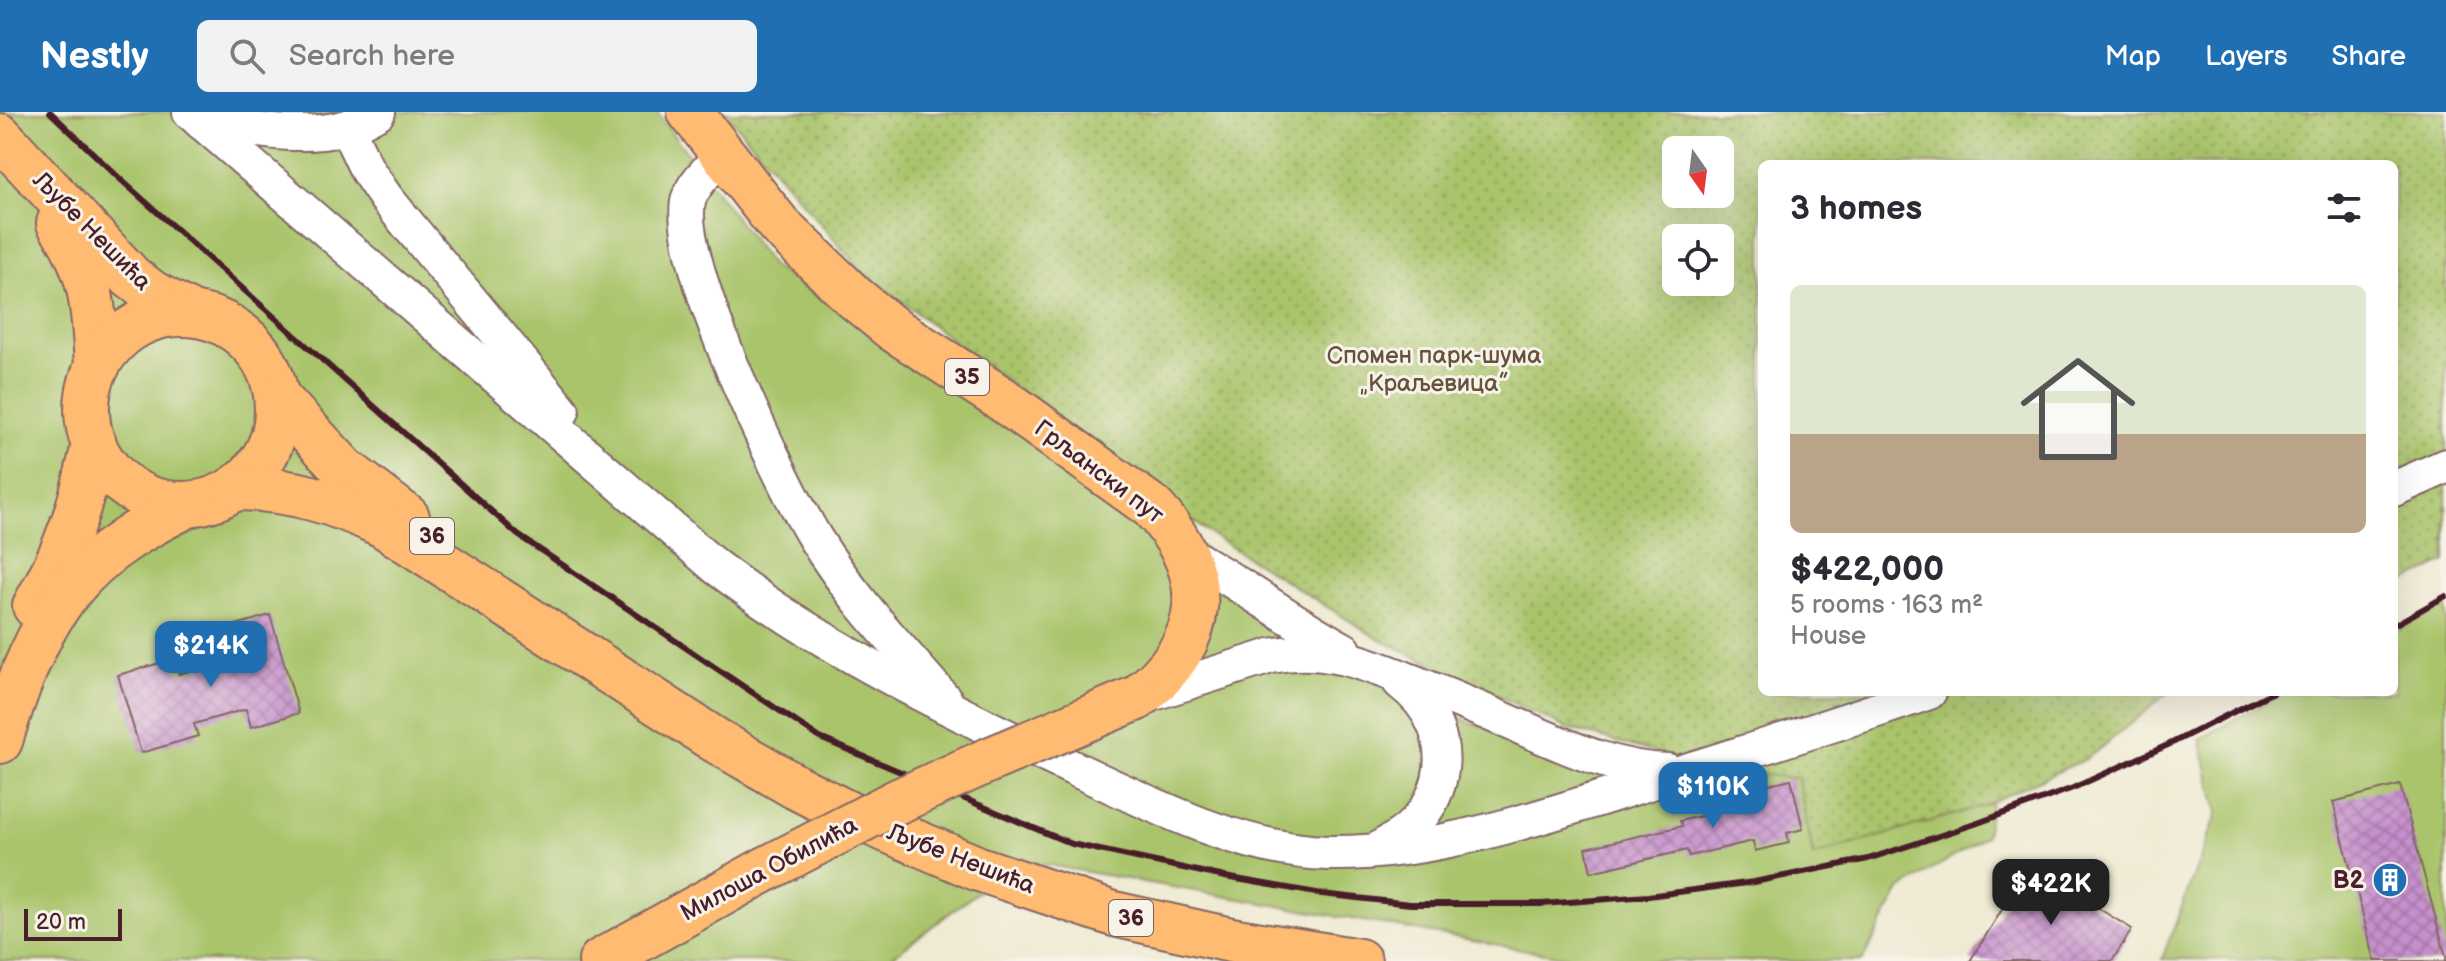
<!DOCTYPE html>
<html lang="en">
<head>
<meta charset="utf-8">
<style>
	:root { --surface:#fff; --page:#f2f2f3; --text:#2b2b33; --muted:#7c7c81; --accent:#1f6fb2 }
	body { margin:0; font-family:"Balsamiq Sans",sans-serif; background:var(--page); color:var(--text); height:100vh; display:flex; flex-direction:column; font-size:30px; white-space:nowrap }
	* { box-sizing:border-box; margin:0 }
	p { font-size:26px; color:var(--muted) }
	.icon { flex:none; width:44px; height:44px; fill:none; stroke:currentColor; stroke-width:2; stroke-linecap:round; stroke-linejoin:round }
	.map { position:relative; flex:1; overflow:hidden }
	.details { position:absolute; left:1758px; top:48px; width:640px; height:536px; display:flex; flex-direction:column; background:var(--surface); border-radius:12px; box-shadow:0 8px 32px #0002 }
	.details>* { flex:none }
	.needle { width:52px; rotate:166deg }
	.buttons { position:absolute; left:1662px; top:24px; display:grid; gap:16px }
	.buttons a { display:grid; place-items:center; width:72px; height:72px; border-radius:12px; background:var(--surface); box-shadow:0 8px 32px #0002; font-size:40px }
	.scale { position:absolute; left:24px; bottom:20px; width:98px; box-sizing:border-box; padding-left:8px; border:4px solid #4a1f2b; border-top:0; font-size:22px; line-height:28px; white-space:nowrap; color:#4a1f2b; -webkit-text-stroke:6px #f7f3e8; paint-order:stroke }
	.price { position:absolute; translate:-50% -68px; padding:0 18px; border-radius:16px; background:var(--accent); color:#fff; font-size:26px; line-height:52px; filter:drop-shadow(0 2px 4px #0008) }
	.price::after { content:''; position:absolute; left:50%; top:48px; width:24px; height:18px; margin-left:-12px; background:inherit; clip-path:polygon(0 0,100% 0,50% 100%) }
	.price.selected { background:#222; color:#fff }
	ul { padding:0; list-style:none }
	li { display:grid; align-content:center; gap:16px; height:424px; padding:0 32px }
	li span { display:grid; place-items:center; height:248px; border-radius:12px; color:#555 }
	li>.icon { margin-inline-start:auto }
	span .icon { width:144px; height:144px; fill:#fffc; stroke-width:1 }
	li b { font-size:34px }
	h2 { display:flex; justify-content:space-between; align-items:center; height:96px; padding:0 32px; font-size:34px }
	header { display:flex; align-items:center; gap:48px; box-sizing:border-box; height:112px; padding:0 40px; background:var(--accent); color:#fff }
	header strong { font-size:38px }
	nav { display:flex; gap:44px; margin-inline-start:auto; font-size:28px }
	.search { width:560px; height:72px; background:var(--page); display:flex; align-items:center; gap:20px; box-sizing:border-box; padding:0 28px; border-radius:12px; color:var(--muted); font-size:30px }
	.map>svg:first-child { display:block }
	.grass { fill:#a9c46b; stroke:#7a724b; stroke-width:2 }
	.park { fill:url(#park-dots); stroke:#7a724b; stroke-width:2; fill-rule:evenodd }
	.building { fill:url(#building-cross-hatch) }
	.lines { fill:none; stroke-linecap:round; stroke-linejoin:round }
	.minor-casing { stroke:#846665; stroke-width:38 }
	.major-casing { stroke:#846665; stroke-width:48 }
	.minor { stroke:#fff; stroke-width:34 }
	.major { stroke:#ffbb71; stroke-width:44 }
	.rail { stroke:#4a1f2b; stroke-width:6 }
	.major-bridge-casing { stroke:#846665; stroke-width:48; stroke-linecap:butt }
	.major-bridge { stroke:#ffbb71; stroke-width:44 }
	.labels { text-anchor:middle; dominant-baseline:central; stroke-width:6; stroke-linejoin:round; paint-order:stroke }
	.shield { fill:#f7f3e8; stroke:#7e5f64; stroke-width:2 }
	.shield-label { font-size:22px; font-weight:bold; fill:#4a1f2b }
	.street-label { font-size:24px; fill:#4a1f2b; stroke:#f7f3e8 }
	.park-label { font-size:24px; fill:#66513e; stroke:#f7f3e8 }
	.poi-label { font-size:24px; font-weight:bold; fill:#4a1f2b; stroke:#f7f3e8; text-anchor:end }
</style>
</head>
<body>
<header>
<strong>Nestly</strong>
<div class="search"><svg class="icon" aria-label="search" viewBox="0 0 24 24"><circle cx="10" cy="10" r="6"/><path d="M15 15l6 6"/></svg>Search here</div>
<nav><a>Map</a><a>Layers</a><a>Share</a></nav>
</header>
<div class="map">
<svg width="2446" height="849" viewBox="0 0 2446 849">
	<defs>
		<pattern id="park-dots" width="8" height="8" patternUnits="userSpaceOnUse" patternTransform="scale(2)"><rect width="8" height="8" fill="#a9c46b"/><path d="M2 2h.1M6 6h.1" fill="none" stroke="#8c9f58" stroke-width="1.8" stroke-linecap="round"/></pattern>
		<pattern id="building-cross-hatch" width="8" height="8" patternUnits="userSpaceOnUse" patternTransform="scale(2)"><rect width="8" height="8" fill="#c690cd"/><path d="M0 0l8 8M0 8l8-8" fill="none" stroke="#a375a7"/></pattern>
	</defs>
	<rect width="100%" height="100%" fill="#f7f3e8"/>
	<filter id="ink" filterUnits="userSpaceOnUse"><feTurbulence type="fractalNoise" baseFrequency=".0125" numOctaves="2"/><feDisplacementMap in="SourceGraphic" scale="16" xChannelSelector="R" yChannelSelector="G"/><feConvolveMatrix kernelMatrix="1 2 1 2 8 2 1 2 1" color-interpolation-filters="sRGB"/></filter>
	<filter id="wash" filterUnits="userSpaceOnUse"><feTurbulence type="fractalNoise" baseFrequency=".006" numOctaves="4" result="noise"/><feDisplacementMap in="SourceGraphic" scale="32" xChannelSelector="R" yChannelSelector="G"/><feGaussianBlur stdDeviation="1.8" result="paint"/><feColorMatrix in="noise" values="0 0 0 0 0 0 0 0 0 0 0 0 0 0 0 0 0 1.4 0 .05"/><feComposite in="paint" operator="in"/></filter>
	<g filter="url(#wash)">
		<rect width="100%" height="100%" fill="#efead2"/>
		<!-- grass -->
		<g class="grass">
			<path d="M0,0H656L773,155L1469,611L1667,646L1998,650L1986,724L1900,778L1862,849H1590L1020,748L886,849H0Z"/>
			<path d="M2446,492V849L2162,847L2218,700L2200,627L2285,580H2394V520Z"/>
		</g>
		<!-- park -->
		<path class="park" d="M725,0H2446V450L2394,474V52H1762V580H2169L2088,646L1982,694L1813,744L1798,666L1721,659L1564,615L1379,527L1209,421L862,160ZM1676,38H1720V82H1676ZM1676,126H1720V170H1676Z"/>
		<g id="blocks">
			<!-- building -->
			<g class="building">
				<path d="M270,503L299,601L251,615L246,597L194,612L198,624L141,641L118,563L174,547L179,562L231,547L222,517Z"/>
				<path d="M1791,667L1803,717L1787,721L1789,731L1755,739L1753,729L1689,744L1687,738L1591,760L1586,736L1682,714L1680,709L1747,693L1743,678Z"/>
				<path d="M2400,673L2446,845V849H2375L2333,690Z"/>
				<path d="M2029,754L2132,817L2112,849H1970Z"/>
			</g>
		</g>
	</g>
	<g filter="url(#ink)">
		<use href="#blocks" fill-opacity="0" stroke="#846665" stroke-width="2"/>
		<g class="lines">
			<defs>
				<g id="minor">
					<path d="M190,0L716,455C826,538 951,599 1075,657C1151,692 1244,740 1329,741C1438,743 1563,698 1667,665C1755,637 1843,611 1929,580"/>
					<path d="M201,10C247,16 298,28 344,16C356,13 368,5 378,0"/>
					<path d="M347,16L367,58L386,86L562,299"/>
					<path d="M722,43C711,56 695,69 689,86C671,142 782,372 815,426C851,485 900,536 945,588"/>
					<path d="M2394,377L2446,354"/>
					<path d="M1184,440C1239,470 1289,508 1344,538"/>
					<path d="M1138,586L1271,544C1323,533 1365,551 1413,570C1448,584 1482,598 1516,613C1565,634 1614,658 1668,659"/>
					<path d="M1383,734C1452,700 1463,617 1400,570"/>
				</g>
				<g id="major">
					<path d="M690,0L779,113L855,186L893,217L1002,287L1152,395C1215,463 1209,529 1137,586"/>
					<path d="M0,24L131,165L152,181L192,202"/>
					<path d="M59,111C93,159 94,198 97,255"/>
					<circle cx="182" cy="297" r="95"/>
					<path d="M277,285L344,357L407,405"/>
					<path d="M236,376C289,376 335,390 383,413L715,628L796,675L849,702L979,757L1114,802L1231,828L1359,849"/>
					<path d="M35,494C68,435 80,397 94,332"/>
					<path d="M0,629C16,577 36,520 70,478C101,439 146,413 190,392"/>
					<path d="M601,849L766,757"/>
				</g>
			</defs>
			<!-- minor casing -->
			<use href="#minor" class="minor-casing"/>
			<!-- major casing -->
			<use href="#major" class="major-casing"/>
			<!-- minor -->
			<use href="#minor" class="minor"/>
			<!-- major -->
			<use href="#major" class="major"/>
			<!-- rail -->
			<g class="rail">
				<path d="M50,0L119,66L518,423L820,626L1072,732L1225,765L1322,782L1410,792H1542L1648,784L1754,770L1868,747L1975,712L2073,676L2170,632L2273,580"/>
				<path d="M2394,513L2446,484"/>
			</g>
			<defs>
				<path id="major-bridge" d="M766,757L896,690L989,648L1137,586"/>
			</defs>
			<!-- major-bridge casing -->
			<use href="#major-bridge" class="major-bridge-casing"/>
			<!-- major-bridge -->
			<use href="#major-bridge" class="major-bridge"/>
		</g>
	</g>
	<!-- icons -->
	<defs>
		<symbol id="building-disc" viewBox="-11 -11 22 22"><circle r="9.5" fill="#1f6fb2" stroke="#f7f3e8"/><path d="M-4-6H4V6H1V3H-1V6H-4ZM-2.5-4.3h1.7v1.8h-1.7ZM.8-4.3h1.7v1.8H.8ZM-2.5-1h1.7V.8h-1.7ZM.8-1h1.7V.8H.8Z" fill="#fff"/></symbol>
	</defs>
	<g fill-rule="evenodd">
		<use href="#building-disc" x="2370" y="748" width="40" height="40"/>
	</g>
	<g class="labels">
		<!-- shield labels -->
		<g class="shield">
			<rect x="945" y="247" width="44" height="36" rx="6"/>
			<rect x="410" y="406" width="44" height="36" rx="6"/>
			<rect x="1109" y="788" width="44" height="36" rx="6"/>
		</g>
		<g class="shield-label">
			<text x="967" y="265">35</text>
			<text x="432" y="424">36</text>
			<text x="1131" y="806">36</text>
		</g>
		<!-- street labels -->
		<g class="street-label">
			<text transform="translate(92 119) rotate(45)">Љубе Нешића</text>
			<text transform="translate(1099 360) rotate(37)">Грљански пут</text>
			<text transform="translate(961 747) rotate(21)">Љубе Нешића</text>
			<text transform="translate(769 757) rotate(-28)">Милоша Обилића</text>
		</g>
		<!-- park labels -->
		<g class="park-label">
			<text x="1434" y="243">Спомен парк-шума<tspan x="1434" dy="28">„Краљевица”</tspan></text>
		</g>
		<!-- poi labels -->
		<g class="poi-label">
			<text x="2364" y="768">B2</text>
		</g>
	</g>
</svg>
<div class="buttons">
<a><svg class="needle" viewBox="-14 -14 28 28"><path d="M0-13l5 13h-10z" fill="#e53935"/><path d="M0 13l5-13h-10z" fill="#7c7c81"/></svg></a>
<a><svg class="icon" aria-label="locate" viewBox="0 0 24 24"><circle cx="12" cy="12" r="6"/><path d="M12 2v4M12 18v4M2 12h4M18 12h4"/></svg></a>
</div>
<div class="scale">20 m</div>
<b class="price" style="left:211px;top:577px">$214K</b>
<b class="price" style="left:1713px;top:718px">$110K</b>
<b class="price selected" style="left:2051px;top:815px">$422K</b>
<section class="details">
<h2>3 homes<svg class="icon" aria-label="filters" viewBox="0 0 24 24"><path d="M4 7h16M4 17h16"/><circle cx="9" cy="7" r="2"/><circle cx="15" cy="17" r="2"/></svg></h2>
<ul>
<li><span style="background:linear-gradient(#dfe7d0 60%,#b9a48a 0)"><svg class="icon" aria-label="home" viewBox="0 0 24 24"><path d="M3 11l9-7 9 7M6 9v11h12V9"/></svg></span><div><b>$422,000</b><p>5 rooms · 163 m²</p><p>House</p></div></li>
</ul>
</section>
</div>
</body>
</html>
